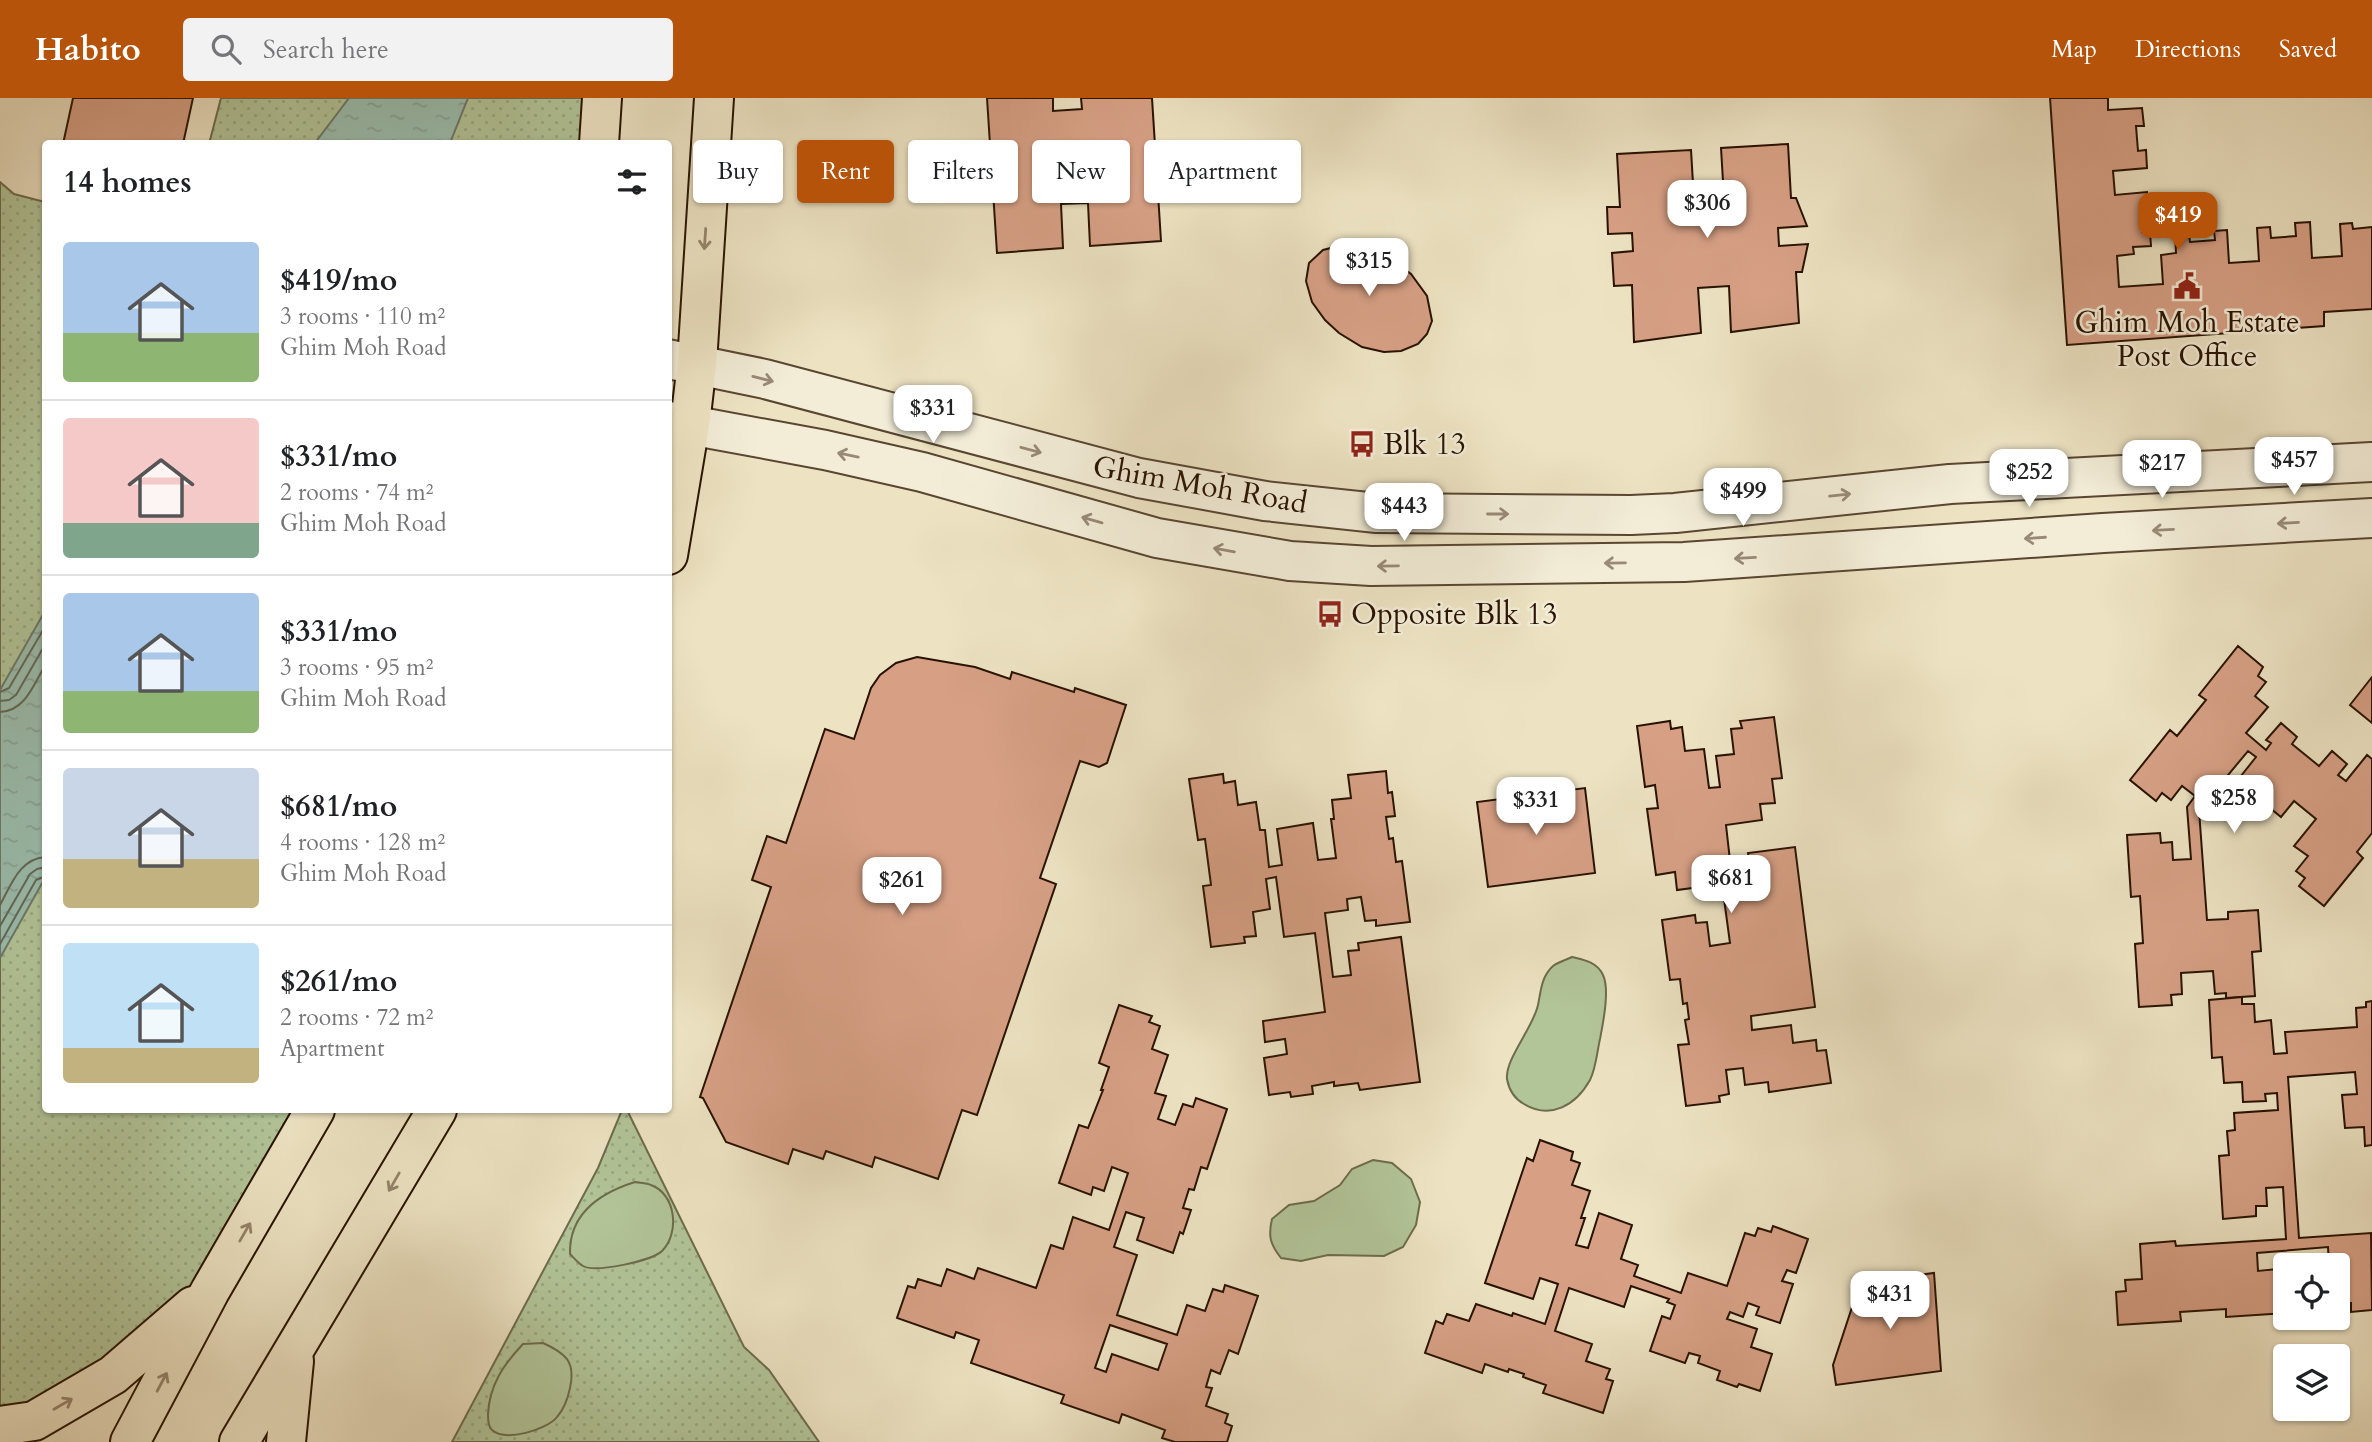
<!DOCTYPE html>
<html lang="en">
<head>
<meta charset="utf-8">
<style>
	:root { --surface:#fff; --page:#f2f2f2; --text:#202124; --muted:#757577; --line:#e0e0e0; --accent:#b45309 }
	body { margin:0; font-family:Cardo,serif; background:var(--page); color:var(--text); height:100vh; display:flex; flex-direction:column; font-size:26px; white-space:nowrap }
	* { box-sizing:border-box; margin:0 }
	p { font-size:23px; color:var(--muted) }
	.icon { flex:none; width:38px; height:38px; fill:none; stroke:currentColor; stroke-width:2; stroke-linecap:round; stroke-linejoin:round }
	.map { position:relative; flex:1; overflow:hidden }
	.drawer { position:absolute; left:42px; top:42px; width:630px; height:973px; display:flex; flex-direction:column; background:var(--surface); border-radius:7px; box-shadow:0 2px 5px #0004 }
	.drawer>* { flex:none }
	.guide { position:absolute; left:693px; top:42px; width:665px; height:63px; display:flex; gap:14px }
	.buttons { position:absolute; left:2273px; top:1155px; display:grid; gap:14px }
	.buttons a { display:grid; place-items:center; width:77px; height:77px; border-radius:7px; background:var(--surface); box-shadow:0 2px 5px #0004; font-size:35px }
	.price { position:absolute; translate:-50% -60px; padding:0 16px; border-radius:14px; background:#fff; color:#222; font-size:23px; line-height:46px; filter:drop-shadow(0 2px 4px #0008) }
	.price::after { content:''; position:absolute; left:50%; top:42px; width:21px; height:16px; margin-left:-10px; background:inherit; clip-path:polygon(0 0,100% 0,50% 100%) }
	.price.on { background:var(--accent); color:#fff }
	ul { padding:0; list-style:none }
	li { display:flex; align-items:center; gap:21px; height:175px; padding:0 21px }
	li+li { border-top:2px solid var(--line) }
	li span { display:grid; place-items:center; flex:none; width:196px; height:140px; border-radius:7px; color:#555 }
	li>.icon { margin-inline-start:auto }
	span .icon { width:84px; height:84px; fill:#fffc; stroke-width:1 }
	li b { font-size:30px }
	h2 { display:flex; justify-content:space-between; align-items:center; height:84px; padding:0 21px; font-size:30px }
	.tag { padding:0 24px; border-radius:7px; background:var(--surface); box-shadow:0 2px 5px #0004; font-size:24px; line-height:63px }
	.tag.on { background:var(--accent); color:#fff }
	header { display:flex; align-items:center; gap:42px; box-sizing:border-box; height:98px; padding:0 35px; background:var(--accent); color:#fff }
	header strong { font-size:33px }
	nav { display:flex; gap:38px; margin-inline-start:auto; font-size:24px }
	.search { width:490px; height:63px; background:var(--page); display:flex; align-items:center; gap:18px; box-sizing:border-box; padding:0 24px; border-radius:7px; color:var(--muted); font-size:26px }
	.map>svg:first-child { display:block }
	.grass { fill:url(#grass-dots); stroke:#6d6c4c; stroke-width:2 }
	.park { fill:#b2c599; stroke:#6d6c4c; stroke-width:2 }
	.water { fill:url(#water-ripples); stroke:#6c7969; stroke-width:2 }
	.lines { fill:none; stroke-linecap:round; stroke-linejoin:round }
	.shore { stroke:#616858; stroke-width:2 }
	.building { fill:#d7a085; stroke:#281200; stroke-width:2; fill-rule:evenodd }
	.street-casing { stroke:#594631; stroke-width:42 }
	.primary-casing { stroke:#281200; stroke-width:42 }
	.street { stroke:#f3edd8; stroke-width:38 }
	.primary { stroke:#ede3c3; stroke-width:38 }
	.oneway { stroke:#94856b }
	.oneway2 { stroke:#988a77 }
	.labels { text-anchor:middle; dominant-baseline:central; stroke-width:5; stroke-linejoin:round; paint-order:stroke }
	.poi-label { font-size:30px; fill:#281200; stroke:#f3edd8; text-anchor:start }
	.street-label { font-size:30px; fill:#281200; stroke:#f3edd8 }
</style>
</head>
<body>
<header>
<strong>Habito</strong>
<div class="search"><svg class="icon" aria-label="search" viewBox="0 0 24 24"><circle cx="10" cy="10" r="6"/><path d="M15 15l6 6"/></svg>Search here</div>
<nav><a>Map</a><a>Directions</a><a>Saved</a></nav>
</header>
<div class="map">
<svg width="2372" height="1344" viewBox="0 0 2372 1344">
	<defs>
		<pattern id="grass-dots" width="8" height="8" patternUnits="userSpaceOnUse" patternTransform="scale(1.75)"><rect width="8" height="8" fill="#b2c599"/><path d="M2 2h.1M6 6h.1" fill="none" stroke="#99a882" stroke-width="1.8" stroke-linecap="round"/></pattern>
		<pattern id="water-ripples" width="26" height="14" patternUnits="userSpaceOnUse" patternTransform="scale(1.75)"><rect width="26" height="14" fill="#9abeaf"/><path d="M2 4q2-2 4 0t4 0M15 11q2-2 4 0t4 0" fill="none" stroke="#85a295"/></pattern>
	</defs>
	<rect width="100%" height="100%" fill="#ede3c3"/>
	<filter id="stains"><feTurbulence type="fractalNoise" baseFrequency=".00286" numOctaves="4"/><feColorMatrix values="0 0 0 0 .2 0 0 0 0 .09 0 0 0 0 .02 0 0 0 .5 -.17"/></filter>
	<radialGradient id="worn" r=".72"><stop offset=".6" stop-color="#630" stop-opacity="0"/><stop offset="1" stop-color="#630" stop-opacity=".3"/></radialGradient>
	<!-- grass -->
	<g class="grass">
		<path d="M221,0H602L599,45L209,46Z"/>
		<path d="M0,84L14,96L45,104L46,1012H315L210,1193L0,1328Z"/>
		<path d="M622,1012H627L744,1249L769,1272L819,1344H452L598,1070Z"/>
	</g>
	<!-- park -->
	<g class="park">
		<path d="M1572,859C1584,862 1597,864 1603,877C1610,892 1603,925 1600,941C1597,954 1596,970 1590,982C1576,1007 1551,1022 1524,1006C1515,1001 1509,992 1507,981C1505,961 1533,930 1538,907C1541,893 1541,879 1553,868C1558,864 1566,862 1572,859Z"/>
		<path d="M1373,1062L1392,1065L1411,1081L1420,1104L1416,1127L1403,1149L1384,1158L1328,1157L1301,1163L1281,1160C1270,1146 1268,1138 1272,1121L1289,1107L1314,1103L1340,1087L1352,1071Z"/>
		<path d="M635,1084C640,1085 647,1085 651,1087C676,1096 680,1135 662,1153C652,1163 595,1175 583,1168C578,1165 574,1160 570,1156C569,1116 600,1095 635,1084Z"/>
		<path d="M543,1245C565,1255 576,1263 570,1290C568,1300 564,1311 557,1319C547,1332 505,1344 492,1332C488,1329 488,1322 488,1317C489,1288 503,1267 523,1246Z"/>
	</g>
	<!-- water -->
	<g class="water">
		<path d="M349,0H468L450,45H315Z"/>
		<path d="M45,513V780L0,860V592Z"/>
	</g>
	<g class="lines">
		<!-- shore -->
		<g class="shore">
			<path d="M0,594L9,590L46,527"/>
			<path d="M0,603L9,602L16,597L46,545"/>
			<path d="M0,614C26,613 34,585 46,566"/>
			<path d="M0,807C11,787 20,760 46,759"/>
			<path d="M0,828L30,776L37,771L46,769"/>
			<path d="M0,846L36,782L46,778"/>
		</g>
	</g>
	<!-- building -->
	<g class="building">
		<path d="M73,0H193L183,46H63Z"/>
		<path d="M987,0H1053V13L1082,11L1081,0H1152L1161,143L1090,148L1088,105L1061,106L1063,150L997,155Z"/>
		<path d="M2050,0H2108V12L2142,10L2144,28H2136L2138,53L2146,52L2147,70L2113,73L2115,97L2147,94L2148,110L2141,111L2142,134H2150L2151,148L2133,149L2134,156L2117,158L2119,189L2163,186L2161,157L2176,155L2175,136L2189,135L2190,144L2215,142L2214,133L2227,132L2229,165L2259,163L2257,130L2270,129L2271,140L2296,138L2295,125L2310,124L2312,160L2342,158L2340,126L2352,125L2353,131L2372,129V211L2324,214V228L2067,247Z"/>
		<path d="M1788,46L1791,100H1796L1807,128L1778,130L1779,148L1808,146L1802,174H1796L1799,225L1731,234L1729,188L1698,190L1701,235L1634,244L1632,187L1614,188L1612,155L1633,153L1632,135L1608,136L1607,109H1620L1617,56L1691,52L1694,102L1724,100L1721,50Z"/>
		<path d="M1343,147L1363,148L1390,160L1411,176L1427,198L1432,223L1427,236L1418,246L1401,253L1384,254L1362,249L1339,235L1325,222L1312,204L1306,183L1309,165L1323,152Z"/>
		<path d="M2238,548L2263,569L2258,578L2266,584L2255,598L2268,609L2246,635L2266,652L2271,645L2266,642L2281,625L2297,639L2292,646L2319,668L2332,653L2347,666L2338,677L2346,683L2367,657L2372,661V735L2357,754L2363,760L2324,808L2299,788L2305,780L2296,773L2308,758L2294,748L2316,721L2294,703L2281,719L2237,683L2256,659L2248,653L2199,712L2207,822L2228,821V814L2258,812L2261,853L2252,854L2255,898L2226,900V895L2215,896L2213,873L2181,875L2182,896L2171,897L2172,907L2139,909L2135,846L2143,845L2140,798L2131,799L2127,737L2160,735L2161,745L2172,744L2173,762L2191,761L2187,709L2195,698L2182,688L2171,702L2162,695L2156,703L2130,682L2170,632L2177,638L2206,602L2199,597Z"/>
		<path d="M917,559L975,569L1010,581L1012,574L1074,594L1075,590L1126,607L1107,665L1099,669L1080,663L1040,780L1056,786L977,1017L962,1012L938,1081L875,1059L872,1069L826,1053L823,1061L793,1051L788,1066L726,1044L703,1000L700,999L771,789L752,782L767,738L786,745L825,631L854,641L871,590L880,577L896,565Z"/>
		<path d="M2372,579V625L2350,607Z"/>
		<path d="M1774,619L1782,680L1772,681L1775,705L1760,706L1762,722L1726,727L1732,780L1751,777L1748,755L1795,749L1815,909L1751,918L1752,932L1791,927L1793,945L1816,942L1817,953L1826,952L1831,985L1769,994L1768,984L1745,987L1743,970L1726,972L1729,996L1719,998L1720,1004L1686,1008L1678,947L1689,946L1685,922L1689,921L1687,905L1683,906L1680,881L1670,882L1662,822L1695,817L1696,825L1707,824L1710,848L1730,845L1722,786L1677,792L1675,774L1656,777L1647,711L1658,710L1655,687L1645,689L1637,628L1670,623L1671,631L1682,629L1685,653L1704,651L1709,690L1720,689L1716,658L1734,656L1731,631L1742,630L1740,623Z"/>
		<path d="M1386,673L1388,695L1392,694L1395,718L1386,719L1389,741L1393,740L1396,764L1402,763L1410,824L1376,828V822L1365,823L1361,799L1347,801L1348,812L1325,815L1333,879L1351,877L1348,853L1359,852L1358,845L1401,839L1420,984L1360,992L1358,985L1334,988V984L1312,988L1313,996L1291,999L1290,994L1269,997L1264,960L1287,956L1285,941L1265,944L1263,923L1325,914L1315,835L1284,839L1276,779L1266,781L1270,811L1253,814L1256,838L1244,839L1245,845L1211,849L1203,788L1211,787L1205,741L1198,742L1189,681L1223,676L1224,685L1235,683L1238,707L1256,704L1260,732H1265L1269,769L1282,767L1277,731L1313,725L1318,762L1336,760L1331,721H1334L1332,702L1351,700L1348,677Z"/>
		<path d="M1585,690L1595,775L1488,789L1477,704Z"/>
		<path d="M2242,899V906H2254L2255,924L2271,922L2274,956L2287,955L2285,934L2357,929L2356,910L2366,909V904L2372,903V1047L2365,1048L2364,1029L2345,1030L2342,997L2357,996L2355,974L2288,979L2299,1140L2371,1135L2372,1212L2351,1214V1205L2338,1206V1167H2329L2328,1149L2257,1155L2258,1173L2277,1171V1183L2286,1182V1215L2226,1219V1211L2180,1214L2181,1223L2118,1227L2116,1194L2126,1193L2125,1182L2142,1181L2140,1146L2175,1143L2176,1148L2286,1141L2283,1089L2266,1090L2267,1108H2256V1118L2223,1121L2219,1058L2229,1057L2227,1033L2235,1032L2234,1015L2278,1012L2277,995L2265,996L2266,1003L2243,1004L2242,984L2224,985L2222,959L2212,960L2209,902Z"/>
		<path d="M1119,907L1152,918L1149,924L1160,928L1152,951L1168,957L1155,995L1166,998L1158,1021L1175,1027L1183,1006L1193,1009L1196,1000L1227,1011L1207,1071L1201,1069L1194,1092L1189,1091L1183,1110L1191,1112L1183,1136L1180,1134L1173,1155L1137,1142L1144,1120L1126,1114L1114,1149L1137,1157L1117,1217L1177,1237L1187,1207L1205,1213L1213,1191L1223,1194L1225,1187L1258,1198L1238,1256L1229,1252L1220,1276L1211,1272L1206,1289L1212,1290L1206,1308L1228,1316L1225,1325L1232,1328L1227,1344H1175L1162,1340L1165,1332L1122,1316L1119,1325L1061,1305L1064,1297L971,1265L979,1242L956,1234L954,1240L897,1220L908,1188L915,1190L918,1181L941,1188L947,1171L974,1181L978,1170L1036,1190L1051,1147L1063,1151L1073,1119L1109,1132L1128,1075L1112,1069L1104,1093L1093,1089L1091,1097L1059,1085L1079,1027L1088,1030L1103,992H1101L1109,969L1099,965ZM1110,1227L1167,1246L1158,1272L1112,1256L1106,1274L1095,1270Z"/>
		<path d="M1540,1042L1573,1054L1571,1062L1580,1065L1572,1087L1590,1093L1581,1120H1585L1576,1147L1588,1150L1599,1115L1632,1127L1621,1161L1638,1167L1634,1178L1681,1195L1688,1175L1727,1188L1745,1135L1755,1138L1758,1130L1771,1134L1773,1128L1808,1141L1796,1175L1787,1172L1782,1183L1793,1186L1780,1225L1756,1217L1759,1209L1748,1205L1743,1219L1730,1214L1727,1221L1757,1231L1751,1249L1772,1256L1760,1293L1739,1286L1737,1289L1717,1282L1720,1273L1698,1265L1700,1258L1689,1255L1685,1265L1650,1253L1662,1218L1670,1221L1675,1207L1667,1204L1669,1201L1631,1188L1624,1209L1569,1190L1555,1233L1592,1246L1586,1263L1610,1271L1606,1281L1613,1283L1603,1315L1543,1295L1546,1287L1523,1279L1524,1276L1509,1271L1508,1274L1485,1266L1482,1275L1425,1255L1436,1223L1443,1226L1447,1216L1469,1223L1476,1206L1512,1218L1513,1215L1545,1226L1558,1186L1540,1180L1533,1201L1485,1185L1527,1060L1533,1063Z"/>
		<path d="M1934,1175L1941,1273L1836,1287L1833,1267L1860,1185Z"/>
	</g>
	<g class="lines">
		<defs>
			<g id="street">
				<path d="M668,261L765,281L1139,380L1265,403L1377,415L1631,417L1675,415L1950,386L2372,364"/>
				<path d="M668,323L825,352L922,374L1157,440L1290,463L1371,468L1684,464L2103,435L2372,420"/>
			</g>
			<g id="primary">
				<path d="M599,46L602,0"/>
				<path d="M668,457L690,326L697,265L714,0"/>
				<path d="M0,1328L34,1323L113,1277L193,1208"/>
				<path d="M130,1344L210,1193L315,1012"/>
				<path d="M239,1344L437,1012"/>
				<path d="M286,1344L294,1263"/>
			</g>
		</defs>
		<!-- street casing -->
		<use href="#street" class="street-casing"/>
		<!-- primary casing -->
		<use href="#primary" class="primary-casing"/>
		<!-- street -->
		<use href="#street" class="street"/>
		<!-- primary -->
		<use href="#primary" class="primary"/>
	</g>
	<!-- one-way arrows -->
	<defs><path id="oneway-shaft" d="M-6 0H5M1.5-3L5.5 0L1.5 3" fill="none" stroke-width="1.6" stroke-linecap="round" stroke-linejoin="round" transform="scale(1.75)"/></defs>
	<g class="oneway">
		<use href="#oneway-shaft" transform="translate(705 141) rotate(94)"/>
		<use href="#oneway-shaft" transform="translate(394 1084) rotate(120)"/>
		<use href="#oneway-shaft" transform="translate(245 1134) rotate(-60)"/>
		<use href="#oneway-shaft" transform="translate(162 1284) rotate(-62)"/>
		<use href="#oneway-shaft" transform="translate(63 1306) rotate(-30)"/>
	</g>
	<g class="oneway2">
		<use href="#oneway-shaft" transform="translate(763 281) rotate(14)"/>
		<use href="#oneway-shaft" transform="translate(1031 352) rotate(15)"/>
		<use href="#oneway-shaft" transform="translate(848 357) rotate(-168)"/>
		<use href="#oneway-shaft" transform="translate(1840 397) rotate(-6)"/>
		<use href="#oneway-shaft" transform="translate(1498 416)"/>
		<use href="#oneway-shaft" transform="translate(1092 422) rotate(-164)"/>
		<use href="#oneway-shaft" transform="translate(2288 425) rotate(177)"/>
		<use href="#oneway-shaft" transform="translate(2163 432) rotate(177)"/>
		<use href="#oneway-shaft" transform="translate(2035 440) rotate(176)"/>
		<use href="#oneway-shaft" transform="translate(1224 452) rotate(-170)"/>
		<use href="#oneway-shaft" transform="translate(1745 460) rotate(177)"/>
		<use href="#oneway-shaft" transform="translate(1615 465) rotate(179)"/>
		<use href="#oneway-shaft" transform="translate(1388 468) rotate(179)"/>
	</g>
	<!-- icons -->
	<defs>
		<symbol id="civic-bare" viewBox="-9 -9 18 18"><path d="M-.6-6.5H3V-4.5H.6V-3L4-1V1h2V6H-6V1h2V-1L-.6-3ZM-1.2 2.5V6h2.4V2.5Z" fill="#8f2418" stroke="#f3edd8" stroke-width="2.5" paint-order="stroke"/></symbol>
		<symbol id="bus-bare" viewBox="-9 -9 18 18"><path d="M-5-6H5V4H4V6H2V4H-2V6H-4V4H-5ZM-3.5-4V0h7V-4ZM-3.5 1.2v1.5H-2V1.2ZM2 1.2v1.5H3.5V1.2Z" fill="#8f2418" stroke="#f3edd8" stroke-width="2.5" paint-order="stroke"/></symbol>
	</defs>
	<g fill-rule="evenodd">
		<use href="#civic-bare" x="2168" y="169" width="38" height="38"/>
		<use href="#bus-bare" x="1343" y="327" width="38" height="38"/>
		<use href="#bus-bare" x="1311" y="497" width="38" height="38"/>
	</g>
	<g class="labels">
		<!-- poi labels -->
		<g class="poi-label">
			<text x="2187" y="224" text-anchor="middle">Ghim Moh Estate<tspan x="2187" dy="34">Post Office</tspan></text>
			<text x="1383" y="346">Blk 13</text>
			<text x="1351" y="516">Opposite Blk 13</text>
		</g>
		<!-- street labels -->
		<g class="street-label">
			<text transform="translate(1200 387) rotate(10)">Ghim Moh Road</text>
		</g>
	</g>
	<rect width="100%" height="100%" filter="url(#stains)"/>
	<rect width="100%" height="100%" fill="url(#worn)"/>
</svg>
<div class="buttons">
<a><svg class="icon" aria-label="locate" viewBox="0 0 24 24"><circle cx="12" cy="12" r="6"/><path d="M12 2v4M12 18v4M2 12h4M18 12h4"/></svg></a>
<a><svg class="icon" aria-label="layers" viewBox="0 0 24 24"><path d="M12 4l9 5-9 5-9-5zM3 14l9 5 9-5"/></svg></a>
</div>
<b class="price" style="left:1707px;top:142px">$306</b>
<b class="price on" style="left:2178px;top:154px">$419</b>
<b class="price" style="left:1369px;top:200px">$315</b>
<b class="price" style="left:933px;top:347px">$331</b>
<b class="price" style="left:2294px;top:399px">$457</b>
<b class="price" style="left:2162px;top:402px">$217</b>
<b class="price" style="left:2029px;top:411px">$252</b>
<b class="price" style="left:1743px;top:430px">$499</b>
<b class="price" style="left:1404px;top:445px">$443</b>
<b class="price" style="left:2234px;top:737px">$258</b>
<b class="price" style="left:1536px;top:739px">$331</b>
<b class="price" style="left:1731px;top:817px">$681</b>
<b class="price" style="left:902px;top:819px">$261</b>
<b class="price" style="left:1890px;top:1233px">$431</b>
<div class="guide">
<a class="tag">Buy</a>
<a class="tag on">Rent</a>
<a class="tag">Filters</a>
<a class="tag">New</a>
<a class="tag">Apartment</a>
</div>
<section class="drawer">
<h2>14 homes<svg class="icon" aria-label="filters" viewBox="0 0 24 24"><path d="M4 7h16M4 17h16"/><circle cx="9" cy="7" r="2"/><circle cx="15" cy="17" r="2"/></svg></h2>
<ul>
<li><span style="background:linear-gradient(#a9c7e8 65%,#8fb573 0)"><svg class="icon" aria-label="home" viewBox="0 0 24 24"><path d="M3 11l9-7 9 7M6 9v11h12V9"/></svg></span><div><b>$419/mo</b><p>3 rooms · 110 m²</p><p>Ghim Moh Road</p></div></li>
<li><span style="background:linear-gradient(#f6c9c9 75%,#7fa58c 0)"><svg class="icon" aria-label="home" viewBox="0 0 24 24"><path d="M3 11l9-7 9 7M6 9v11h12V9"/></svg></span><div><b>$331/mo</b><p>2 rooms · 74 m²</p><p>Ghim Moh Road</p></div></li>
<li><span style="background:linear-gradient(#a9c7e8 70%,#8fb573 0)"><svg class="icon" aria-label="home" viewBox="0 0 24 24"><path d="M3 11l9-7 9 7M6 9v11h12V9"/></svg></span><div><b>$331/mo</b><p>3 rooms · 95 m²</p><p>Ghim Moh Road</p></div></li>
<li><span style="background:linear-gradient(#c9d6e8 65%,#c2b280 0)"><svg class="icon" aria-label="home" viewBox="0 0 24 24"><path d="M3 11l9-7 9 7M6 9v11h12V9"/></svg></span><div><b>$681/mo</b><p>4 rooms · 128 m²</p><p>Ghim Moh Road</p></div></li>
<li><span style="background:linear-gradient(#bfe0f5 75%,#c2b280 0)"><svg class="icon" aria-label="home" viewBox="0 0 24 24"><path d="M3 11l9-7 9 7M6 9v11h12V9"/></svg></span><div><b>$261/mo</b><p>2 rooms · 72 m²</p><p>Apartment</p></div></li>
</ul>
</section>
</div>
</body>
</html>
